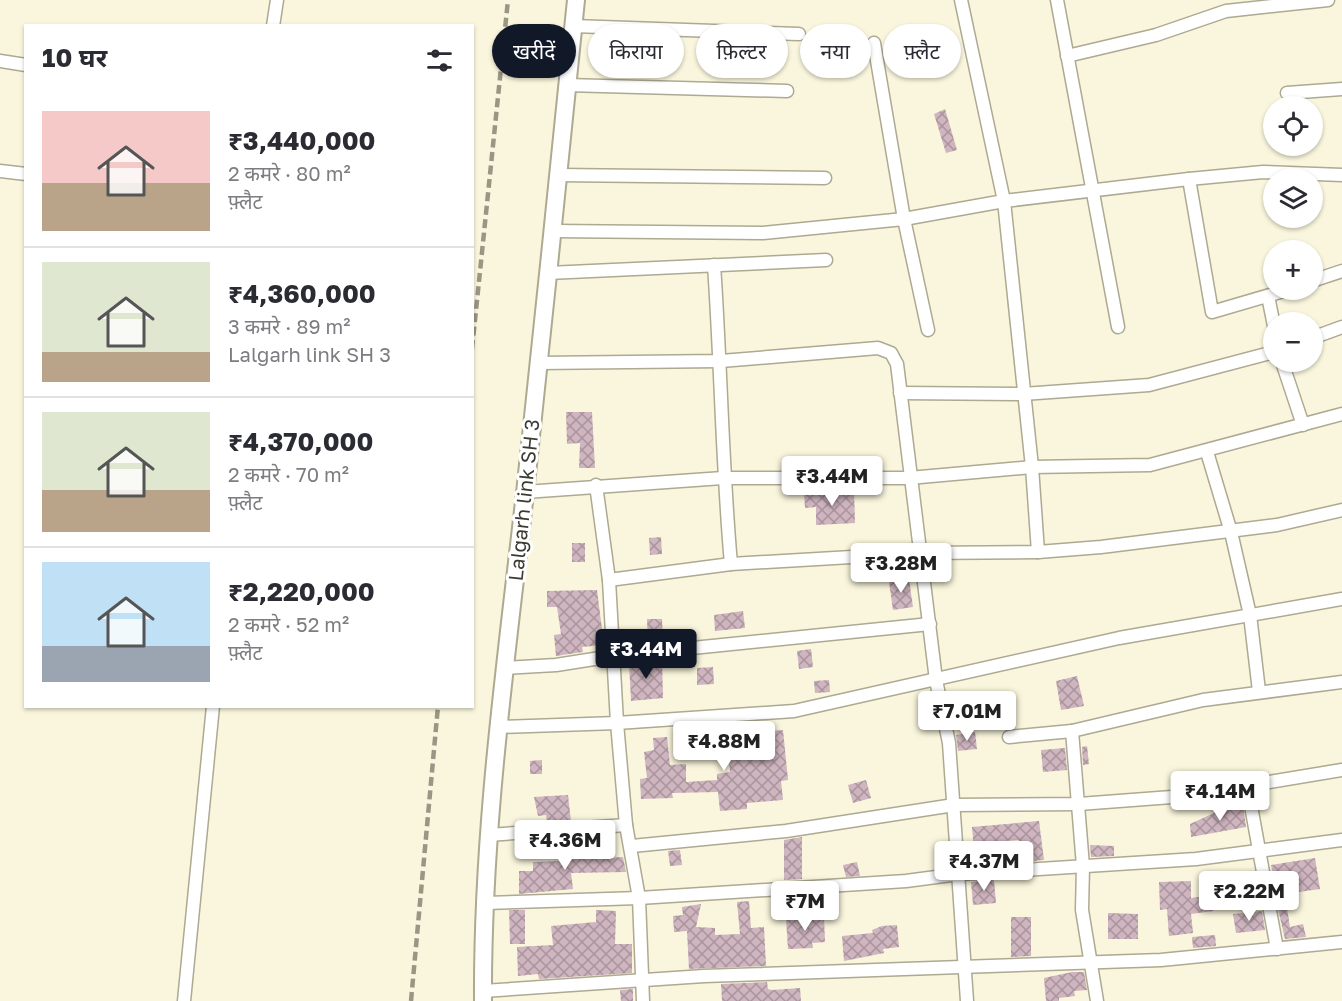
<!DOCTYPE html>
<html lang="hi">
<head>
<meta charset="utf-8">
<style>
	:root { --surface:#fff; --page:#f2f2f3; --text:#2b2b33; --muted:#7c7c81; --line:#e1e1e2; --accent:#111827 }
	body { margin:0; font-family:"Golos Text","Noto Sans Devanagari",sans-serif; background:var(--page); color:var(--text); height:100vh; display:flex; flex-direction:column; font-size:22px; white-space:nowrap }
	* { box-sizing:border-box; margin:0 }
	p { font-size:20px; color:var(--muted) }
	.icon { flex:none; width:33px; height:33px; fill:none; stroke:currentColor; stroke-width:2; stroke-linecap:round; stroke-linejoin:round }
	.map { position:relative; flex:1; overflow:hidden }
	.sheet { position:absolute; left:24px; top:24px; width:450px; height:684px; display:flex; flex-direction:column; background:var(--surface); border-radius:0px; box-shadow:0 2px 4px #0004 }
	.sheet>* { flex:none }
	.banner { position:absolute; left:492px; top:24px; width:570px; height:54px; display:flex; gap:12px }
	.fabs { position:absolute; left:1263px; top:96px; display:grid; gap:12px }
	.fabs a { display:grid; place-items:center; width:60px; height:60px; border-radius:50%; background:var(--surface); box-shadow:0 2px 4px #0004; font-size:30px }
	.price { position:absolute; translate:-50% -51px; padding:0 14px; border-radius:6px; background:#fff; color:#222; font-size:20px; line-height:39px; filter:drop-shadow(0 2px 3px #0008) }
	.price::after { content:''; position:absolute; left:50%; top:36px; width:18px; height:14px; margin-left:-9px; background:inherit; clip-path:polygon(0 0,100% 0,50% 100%) }
	.price.current { background:var(--accent); color:#fff }
	ul { padding:0; list-style:none }
	li { display:flex; align-items:center; gap:18px; height:150px; padding:0 18px }
	li+li { border-top:2px solid var(--line) }
	li span { display:grid; place-items:center; flex:none; width:168px; height:120px; border-radius:0px; color:#555 }
	li>.icon { margin-inline-start:auto }
	span .icon { width:72px; height:72px; fill:#fffc; stroke-width:1 }
	li b { font-size:26px }
	h2 { display:flex; justify-content:space-between; align-items:center; height:72px; padding:0 18px; font-size:26px }
	.pill { padding:0 21px; border-radius:27px; background:var(--surface); box-shadow:0 2px 4px #0004; font-size:21px; line-height:54px }
	.pill.current { background:var(--accent); color:#fff }
	.map>svg:first-child { display:block }
	.building { fill:url(#building-cross-hatch) }
	.lines { fill:none; stroke-linecap:round; stroke-linejoin:round }
	.street-casing { stroke:#ada992; stroke-width:15 }
	.secondary-casing { stroke:#ada992; stroke-width:20 }
	.street { stroke:#fff; stroke-width:12 }
	.secondary { stroke:#fff; stroke-width:16 }
	.rail { stroke:#999685; stroke-width:4.5; stroke-dasharray:9 4.5; stroke-linecap:butt }
	.labels { text-anchor:middle; dominant-baseline:central; stroke-width:6; stroke-linejoin:round; paint-order:stroke }
	.street-label { font-size:20px; fill:#3c3b31; stroke:#fff }
</style>
</head>
<body>
<div class="map">
<svg width="1342" height="1001" viewBox="0 0 1342 1001">
	<defs>
		<pattern id="building-cross-hatch" width="8" height="8" patternUnits="userSpaceOnUse" patternTransform="scale(1.5)"><rect width="8" height="8" fill="#cfb5bf"/><path d="M0 0l8 8M0 8l8-8" fill="none" stroke="#a9949c"/></pattern>
	</defs>
	<rect width="100%" height="100%" fill="#faf6dd"/>
	<!-- building -->
	<g class="building">
		<path d="M945,109L957,150L946,153L934,114Z"/>
		<path d="M566,412H592L595,468H579L580,443L567,444Z"/>
		<path d="M854,490L855,523L816,525V507L805,508L804,493Z"/>
		<path d="M661,537L662,554L650,555L649,538Z"/>
		<rect x="572" y="543" width="13" height="19"/>
		<path d="M909,579L913,607L893,610L889,582Z"/>
		<path d="M597,590L604,645L582,647L583,652L556,656L554,635L561,634L557,607H547V591Z"/>
		<path d="M743,611L745,628L715,631L714,615Z"/>
		<path d="M647,619H662L663,642L648,644Z"/>
		<path d="M811,649L813,667L799,669L797,651Z"/>
		<path d="M662,659L663,698L631,701L629,663Z"/>
		<path d="M713,667L714,684L697,685V668Z"/>
		<path d="M1077,676L1084,706L1061,710L1056,681Z"/>
		<path d="M829,680L830,692L815,693L814,681Z"/>
		<path d="M783,730L788,780L781,781L783,800L747,803V809L720,811L718,792L672,793L673,798L641,799L640,779L647,778L644,752L654,750L653,738L667,737L670,765L686,764V782L717,780V774L730,772L727,735Z"/>
		<path d="M975,732L977,749L958,751L956,735Z"/>
		<path d="M1087,746L1089,764L1083,765L1082,747Z"/>
		<path d="M1065,748L1067,770L1043,772L1041,750Z"/>
		<path d="M542,760V774H530V761Z"/>
		<path d="M866,780L871,798L853,803L848,785Z"/>
		<path d="M568,795L571,821L547,822L546,815L538,816L534,797Z"/>
		<path d="M1243,806L1246,827L1191,837L1190,824L1214,813V811Z"/>
		<path d="M1039,821L1044,860L1021,862L1019,840L991,842V848L974,849L972,827Z"/>
		<path d="M802,837V879L784,880V840Z"/>
		<path d="M1090,845L1114,846V856L1091,857Z"/>
		<path d="M586,846V859L623,857L626,872L571,873L573,889L519,894V871H533V862L562,861L561,847Z"/>
		<path d="M680,850L682,865L670,866L668,851Z"/>
		<path d="M1315,858L1320,889L1277,895L1271,865Z"/>
		<path d="M857,862L860,876L846,877L843,865Z"/>
		<path d="M994,880L996,903L973,905L971,882Z"/>
		<path d="M1191,881V898L1212,895L1213,911L1191,914L1193,933L1169,936L1167,909L1160,910L1159,882Z"/>
		<path d="M749,901L751,928L764,927L766,966L689,969L687,931L674,932L673,916L683,915L682,907L701,904L696,927L715,928V935L740,934L737,902Z"/>
		<path d="M1287,908L1290,927L1303,924L1306,937L1285,939L1278,909Z"/>
		<path d="M509,910H525V944H510Z"/>
		<path d="M596,910L616,911L615,944H632V973L539,979L538,974L518,976L517,947L553,945L551,926L596,922Z"/>
		<path d="M1262,911L1265,930L1236,933L1233,914Z"/>
		<path d="M1108,913L1138,914V939H1108Z"/>
		<path d="M824,917L825,942L812,943L813,948L788,949L786,919Z"/>
		<path d="M1011,917H1031V956L1011,957Z"/>
		<path d="M897,925L899,947L883,949L884,953L844,961L842,936L873,933L872,930L882,926Z"/>
		<path d="M1215,935L1216,946L1193,948L1192,937Z"/>
		<path d="M1072,972H1084L1087,990L1074,991L1075,996L1059,998V1001H1046L1044,978Z"/>
		<path d="M767,982L768,989L772,990L800,988L801,1001H722L721,984Z"/>
		<path d="M633,989V1001H621L620,990Z"/>
	</g>
	<g class="lines">
		<defs>
			<g id="street">
				<path d="M961,0L1004,201L1032,467L1038,552"/>
				<path d="M1057,0L1118,327"/>
				<path d="M273,26L277,0"/>
				<path d="M573,26L799,34"/>
				<path d="M874,43L904,219L928,330"/>
				<path d="M1067,56L1156,35L1226,11L1328,0"/>
				<path d="M0,61L26,65"/>
				<path d="M566,85L787,91"/>
				<path d="M1287,93L1342,89"/>
				<path d="M0,171L26,174"/>
				<path d="M557,175L825,178"/>
				<path d="M1189,179L1212,312L1287,290"/>
				<path d="M553,231L763,233L904,219L1004,201L1189,179L1263,172L1342,175"/>
				<path d="M548,273L826,260"/>
				<path d="M1312,281L1342,271"/>
				<path d="M1268,296L1274,326"/>
				<path d="M1312,338L1342,327"/>
				<path d="M1282,362L1303,425"/>
				<path d="M538,363L721,361L878,348L891,353L897,364L936,680L949,743L967,1001"/>
				<path d="M900,393L1023,394L1149,385L1274,352"/>
				<path d="M1207,452L1231,532L1250,615L1259,691"/>
				<path d="M596,485L609,580L617,723L626,825L639,898L643,1001"/>
				<path d="M525,492L723,478H909L1032,467L1150,465L1342,414"/>
				<path d="M731,564L920,553L1038,552L1101,547L1277,525L1342,510"/>
				<path d="M609,580L731,564C722,465 721,365 714,265"/>
				<path d="M504,668L556,665L613,656L930,624"/>
				<path d="M497,727L617,723L794,711L1119,638L1342,599"/>
				<path d="M1072,731L1083,866L1082,910L1097,1001"/>
				<path d="M1009,737L1072,731L1203,700L1342,682"/>
				<path d="M1247,784L1277,949"/>
				<path d="M488,835L626,825"/>
				<path d="M632,846L786,831L954,805L1079,804L1185,796L1342,770"/>
				<path d="M485,903L639,898L906,881L959,874L1196,859L1342,840"/>
				<path d="M483,991L704,976L1161,960L1342,942"/>
				<path d="M184,1001L213,706"/>
			</g>
			<path id="secondary" d="M483,1001C482,830 506,662 525,493C543,329 559,164 576,0"/>
		</defs>
		<!-- street casing -->
		<use href="#street" class="street-casing"/>
		<!-- secondary casing -->
		<use href="#secondary" class="secondary-casing"/>
		<!-- street -->
		<use href="#street" class="street"/>
		<!-- secondary -->
		<use href="#secondary" class="secondary"/>
		<!-- rail -->
		<g class="rail">
			<path d="M472,349L508,0"/>
			<path d="M411,1001L438,706"/>
		</g>
	</g>
	<g class="labels">
		<!-- street labels -->
		<g class="street-label">
			<text transform="translate(523 500) rotate(-84)">Lalgarh link SH 3</text>
		</g>
	</g>
</svg>
<div class="fabs">
<a><svg class="icon" aria-label="locate" viewBox="0 0 24 24"><circle cx="12" cy="12" r="6"/><path d="M12 2v4M12 18v4M2 12h4M18 12h4"/></svg></a>
<a><svg class="icon" aria-label="layers" viewBox="0 0 24 24"><path d="M12 4l9 5-9 5-9-5zM3 14l9 5 9-5"/></svg></a>
<a>+</a>
<a>−</a>
</div>
<b class="price" style="left:832px;top:507px">₹3.44M</b>
<b class="price" style="left:901px;top:594px">₹3.28M</b>
<b class="price current" style="left:646px;top:680px">₹3.44M</b>
<b class="price" style="left:967px;top:742px">₹7.01M</b>
<b class="price" style="left:724px;top:772px">₹4.88M</b>
<b class="price" style="left:1220px;top:822px">₹4.14M</b>
<b class="price" style="left:565px;top:871px">₹4.36M</b>
<b class="price" style="left:984px;top:892px">₹4.37M</b>
<b class="price" style="left:1249px;top:922px">₹2.22M</b>
<b class="price" style="left:805px;top:932px">₹7M</b>
<div class="banner">
<a class="pill current">खरीदें</a>
<a class="pill">किराया</a>
<a class="pill">फ़िल्टर</a>
<a class="pill">नया</a>
<a class="pill">फ़्लैट</a>
</div>
<section class="sheet">
<h2>10 घर<svg class="icon" aria-label="filters" viewBox="0 0 24 24"><path d="M4 7h16M4 17h16"/><circle cx="9" cy="7" r="2"/><circle cx="15" cy="17" r="2"/></svg></h2>
<ul>
<li><span style="background:linear-gradient(#f6c9c9 60%,#b9a48a 0)"><svg class="icon" aria-label="home" viewBox="0 0 24 24"><path d="M3 11l9-7 9 7M6 9v11h12V9"/></svg></span><div><b>₹3,440,000</b><p>2 कमरे · 80 m²</p><p>फ़्लैट</p></div></li>
<li><span style="background:linear-gradient(#dfe7d0 75%,#b9a48a 0)"><svg class="icon" aria-label="home" viewBox="0 0 24 24"><path d="M3 11l9-7 9 7M6 9v11h12V9"/></svg></span><div><b>₹4,360,000</b><p>3 कमरे · 89 m²</p><p>Lalgarh link SH 3</p></div></li>
<li><span style="background:linear-gradient(#dfe7d0 65%,#b9a48a 0)"><svg class="icon" aria-label="home" viewBox="0 0 24 24"><path d="M3 11l9-7 9 7M6 9v11h12V9"/></svg></span><div><b>₹4,370,000</b><p>2 कमरे · 70 m²</p><p>फ़्लैट</p></div></li>
<li><span style="background:linear-gradient(#bfe0f5 70%,#9aa5b1 0)"><svg class="icon" aria-label="home" viewBox="0 0 24 24"><path d="M3 11l9-7 9 7M6 9v11h12V9"/></svg></span><div><b>₹2,220,000</b><p>2 कमरे · 52 m²</p><p>फ़्लैट</p></div></li>
</ul>
</section>
</div>
</body>
</html>
